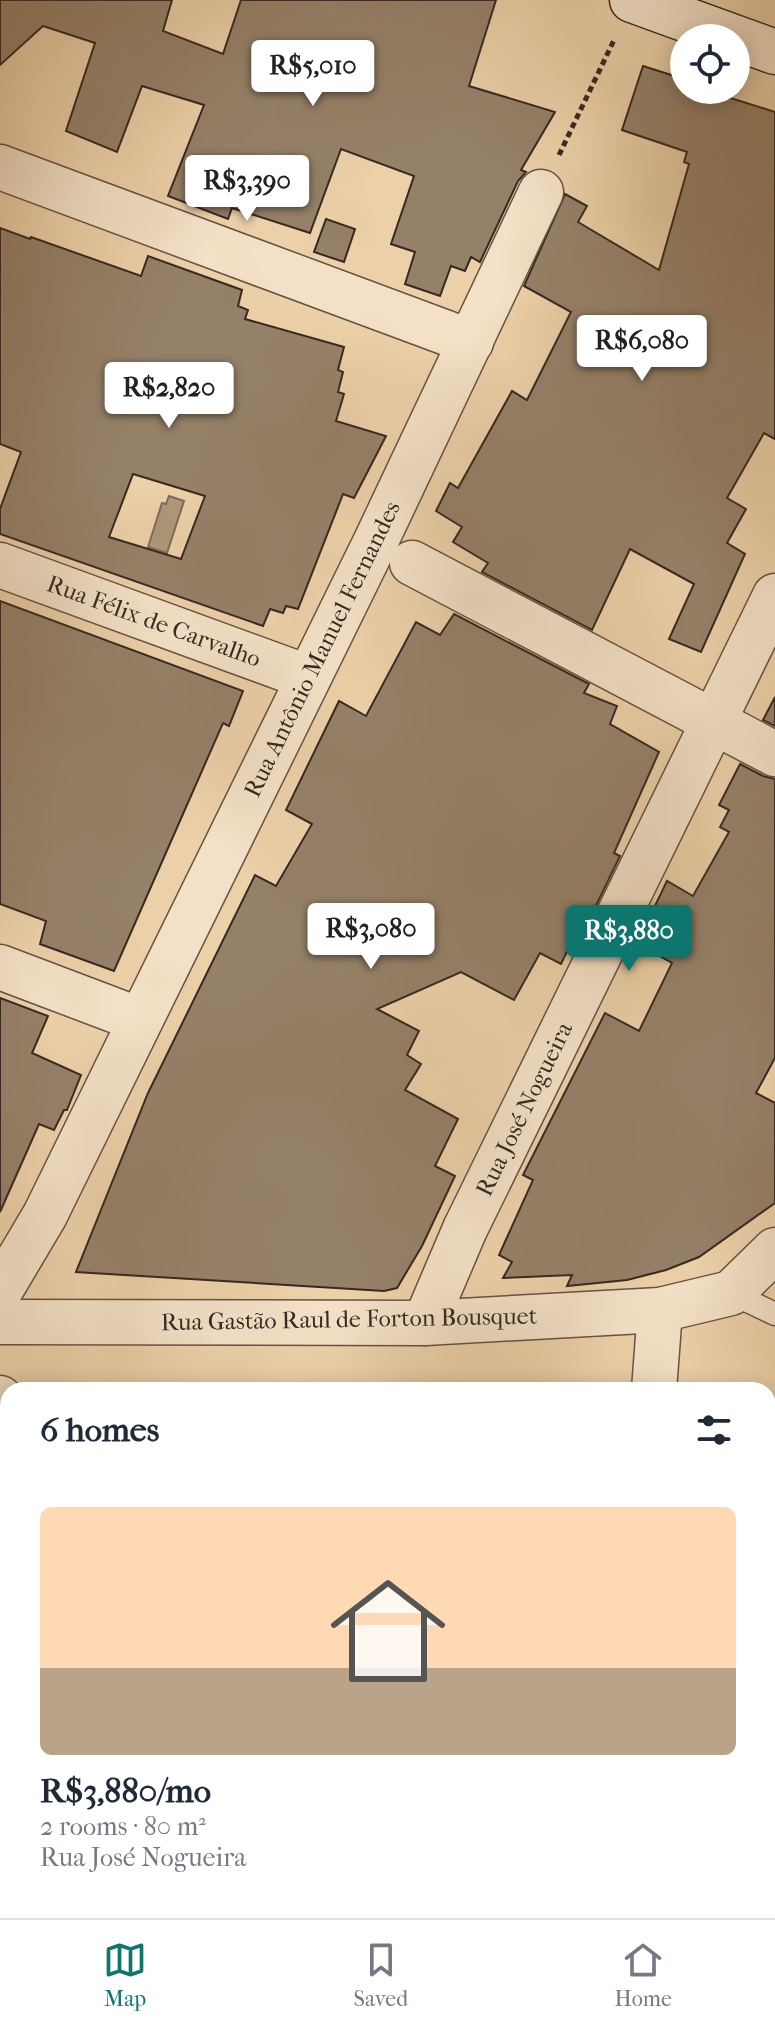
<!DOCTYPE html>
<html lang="en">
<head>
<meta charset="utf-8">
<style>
	:root { --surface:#fff; --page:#f2f2f3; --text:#1f2937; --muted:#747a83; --line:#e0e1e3; --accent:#0f766e }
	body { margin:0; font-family:"IM FELL French Canon",serif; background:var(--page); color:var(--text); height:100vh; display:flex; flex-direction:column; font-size:30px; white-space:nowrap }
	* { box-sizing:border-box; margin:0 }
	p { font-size:26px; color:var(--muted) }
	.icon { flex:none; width:44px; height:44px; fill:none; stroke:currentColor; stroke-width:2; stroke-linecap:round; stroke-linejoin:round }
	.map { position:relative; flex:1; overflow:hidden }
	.drawer { position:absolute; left:0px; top:1382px; width:776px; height:536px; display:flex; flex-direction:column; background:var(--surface); border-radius:24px 24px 0 0; box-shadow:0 4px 20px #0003 }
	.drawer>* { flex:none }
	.controls { position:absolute; left:670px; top:24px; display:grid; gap:16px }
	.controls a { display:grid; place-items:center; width:80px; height:80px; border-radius:50%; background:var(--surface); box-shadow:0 4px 20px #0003; font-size:40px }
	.price { position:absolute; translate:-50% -68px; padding:0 18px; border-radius:8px; background:#fff; color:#222; font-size:26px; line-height:52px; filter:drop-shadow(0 2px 4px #0008) }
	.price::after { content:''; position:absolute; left:50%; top:48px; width:24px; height:18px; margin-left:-12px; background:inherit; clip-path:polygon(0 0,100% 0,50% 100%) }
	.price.selected { background:var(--accent); color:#fff }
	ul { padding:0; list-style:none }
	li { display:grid; align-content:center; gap:16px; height:424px; padding:0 40px }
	li span { display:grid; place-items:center; height:248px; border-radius:12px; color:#555 }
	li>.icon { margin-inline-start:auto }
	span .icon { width:144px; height:144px; fill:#fffc; stroke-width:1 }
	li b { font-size:34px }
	h2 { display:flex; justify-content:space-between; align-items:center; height:96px; padding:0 40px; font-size:34px }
	.tabs { display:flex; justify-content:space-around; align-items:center; height:112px; border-top:2px solid var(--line); background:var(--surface); font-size:22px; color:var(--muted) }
	.tabs a { display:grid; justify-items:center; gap:4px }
	.tabs .selected { color:var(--accent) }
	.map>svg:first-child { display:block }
	.water { fill:#ae977b; stroke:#7e6b58; stroke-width:2 }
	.building { fill:#958068; stroke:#362923; stroke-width:2; fill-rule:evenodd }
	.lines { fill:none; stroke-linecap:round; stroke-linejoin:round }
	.service-casing { stroke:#645344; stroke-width:25 }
	.minor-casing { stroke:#645344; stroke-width:47 }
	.secondary-casing { stroke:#362923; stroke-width:47 }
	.path { stroke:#362923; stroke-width:5; stroke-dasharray:6 4; stroke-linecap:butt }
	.service { stroke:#f3e0c6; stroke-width:22 }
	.minor { stroke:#f3e0c6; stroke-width:44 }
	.secondary { stroke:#f3e0c6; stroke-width:44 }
	.labels { text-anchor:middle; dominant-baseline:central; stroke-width:6; stroke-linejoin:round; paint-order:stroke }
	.street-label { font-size:24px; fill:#362923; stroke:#f3e0c6 }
</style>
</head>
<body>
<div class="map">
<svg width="775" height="1918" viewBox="0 0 775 1918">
	<rect width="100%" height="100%" fill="#ecd0a8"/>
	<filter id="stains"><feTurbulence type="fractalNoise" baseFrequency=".0025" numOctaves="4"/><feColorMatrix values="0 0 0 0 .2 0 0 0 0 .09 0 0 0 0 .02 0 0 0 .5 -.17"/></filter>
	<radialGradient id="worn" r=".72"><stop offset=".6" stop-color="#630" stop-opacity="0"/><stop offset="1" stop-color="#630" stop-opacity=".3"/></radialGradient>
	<!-- water -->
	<path class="water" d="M169,496L184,501L167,553L148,547L162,503L166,504Z"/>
	<!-- building -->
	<g class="building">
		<path d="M0,0H172L163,31L223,54L241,0H496L469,86L555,112L521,170L526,172L518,181L480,262L471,257L465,271L451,266L440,296L405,284L415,252L391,244L414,176L341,149L310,233L232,208L228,219L168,196L204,105L142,86L117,152L66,131L95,43L43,26L0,65Z"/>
		<path d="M643,66L684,79V90H705L775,112V439L764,433L727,498L746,509L727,543L745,554L701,652L669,639L694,584L630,549L592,630L482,572L488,563L453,542L462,527L436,511L450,483L458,488L512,391L527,400L571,312L524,286L565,194L587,206L578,222L659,270L689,164L684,162L687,152L622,130Z"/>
		<path d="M326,219L355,229L344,262L314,252Z"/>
		<path d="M0,228L30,239L31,237L141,276L148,256L242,290L238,306L248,310L245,319L344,347L338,370L343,372L338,392L344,394L336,421L386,436L354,498L343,494L298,609L286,606L283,613L270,609L263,626L0,534V509L21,452L0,444ZM133,474L205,496L181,559L109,537Z"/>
		<path d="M0,601L243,691L229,726L223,723L114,971L40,944L46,921L0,904Z"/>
		<path d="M454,614L589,684L584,693L617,706L610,724L659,752L614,853L620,856L592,914L589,917L585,915L561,964L540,953L514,1000L461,972L377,1009L419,1031L407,1055L421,1064L405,1090L458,1119L435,1166L455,1176L422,1246L397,1288L384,1291L76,1272L148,1093L255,875L276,886L312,824L286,810L339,701L366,716L416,622L440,635Z"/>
		<path d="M775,697V726L763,720Z"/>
		<path d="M740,764L763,776L775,779V1058L756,1093L775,1103V1203L699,1257L666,1270L627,1280L567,1286L572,1275L503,1278L512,1262L499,1255L533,1180L523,1175L605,1013L639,1031L672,963L637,943L667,881L693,896L729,832L720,827L729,810L719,805Z"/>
		<path d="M0,998L48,1016L32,1053L81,1075L67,1110H64L54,1130L39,1124L0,1212Z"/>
	</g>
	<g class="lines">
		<defs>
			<path id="service" d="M731,1293L775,1314"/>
			<g id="minor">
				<path d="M0,167L471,342"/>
				<path d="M412,563L775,754"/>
				<path d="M0,565L307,677"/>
				<path d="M0,967L140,1020"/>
				<path d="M0,1291L45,1215L375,543L541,192"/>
				<path d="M0,1322L425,1323L660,1310L731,1293L775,1250"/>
				<path d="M425,1323L465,1229L775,596"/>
				<path d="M654,1390L660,1310"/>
				<path d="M0,1398L8,1429"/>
				<path d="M125,1910V1918"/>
				<path d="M407,1910L408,1918"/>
				<path d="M652,1910L654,1918"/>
			</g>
			<path id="secondary" d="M632,0L775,52"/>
		</defs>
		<!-- service casing -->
		<use href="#service" class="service-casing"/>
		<!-- minor casing -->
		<use href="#minor" class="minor-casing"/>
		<!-- secondary casing -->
		<use href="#secondary" class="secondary-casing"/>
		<!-- path -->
		<path class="path" d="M559,155L615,38"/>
		<!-- service -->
		<use href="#service" class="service"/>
		<!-- minor -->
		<use href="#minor" class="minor"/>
		<!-- secondary -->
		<use href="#secondary" class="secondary"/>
	</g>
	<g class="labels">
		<!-- street labels -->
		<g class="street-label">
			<text transform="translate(154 621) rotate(20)">Rua Félix de Carvalho</text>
			<text transform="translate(322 649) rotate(-64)">Rua Antônio Manuel Fernandes</text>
			<text transform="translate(524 1109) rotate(-64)">Rua José Nogueira</text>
			<text transform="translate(349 1319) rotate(-1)">Rua Gastão Raul de Forton Bousquet</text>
		</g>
	</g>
	<rect width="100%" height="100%" filter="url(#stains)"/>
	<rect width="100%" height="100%" fill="url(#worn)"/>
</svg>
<div class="controls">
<a><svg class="icon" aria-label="locate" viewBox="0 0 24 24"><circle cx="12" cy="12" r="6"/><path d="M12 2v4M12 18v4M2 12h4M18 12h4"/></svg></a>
</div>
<b class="price" style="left:313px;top:108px">R$5,010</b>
<b class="price" style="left:247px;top:223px">R$3,390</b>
<b class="price" style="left:642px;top:383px">R$6,080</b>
<b class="price" style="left:169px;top:430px">R$2,820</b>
<b class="price" style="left:371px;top:971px">R$3,080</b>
<b class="price selected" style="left:629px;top:973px">R$3,880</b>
<section class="drawer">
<h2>6 homes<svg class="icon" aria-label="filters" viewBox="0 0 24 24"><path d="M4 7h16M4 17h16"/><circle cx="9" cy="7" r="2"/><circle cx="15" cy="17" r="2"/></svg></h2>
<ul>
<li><span style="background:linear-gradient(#ffd9b3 65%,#b9a48a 0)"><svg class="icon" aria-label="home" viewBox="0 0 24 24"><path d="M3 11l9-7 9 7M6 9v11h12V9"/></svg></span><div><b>R$3,880/mo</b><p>2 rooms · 80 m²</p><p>Rua José Nogueira</p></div></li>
</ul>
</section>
</div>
<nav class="tabs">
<a class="selected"><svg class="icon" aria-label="map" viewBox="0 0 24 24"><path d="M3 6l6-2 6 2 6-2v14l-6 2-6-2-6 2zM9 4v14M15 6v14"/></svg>Map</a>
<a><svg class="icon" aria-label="saved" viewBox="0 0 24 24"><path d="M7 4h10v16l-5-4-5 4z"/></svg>Saved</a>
<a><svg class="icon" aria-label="home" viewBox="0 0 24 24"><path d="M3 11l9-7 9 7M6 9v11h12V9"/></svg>Home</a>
</nav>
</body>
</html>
